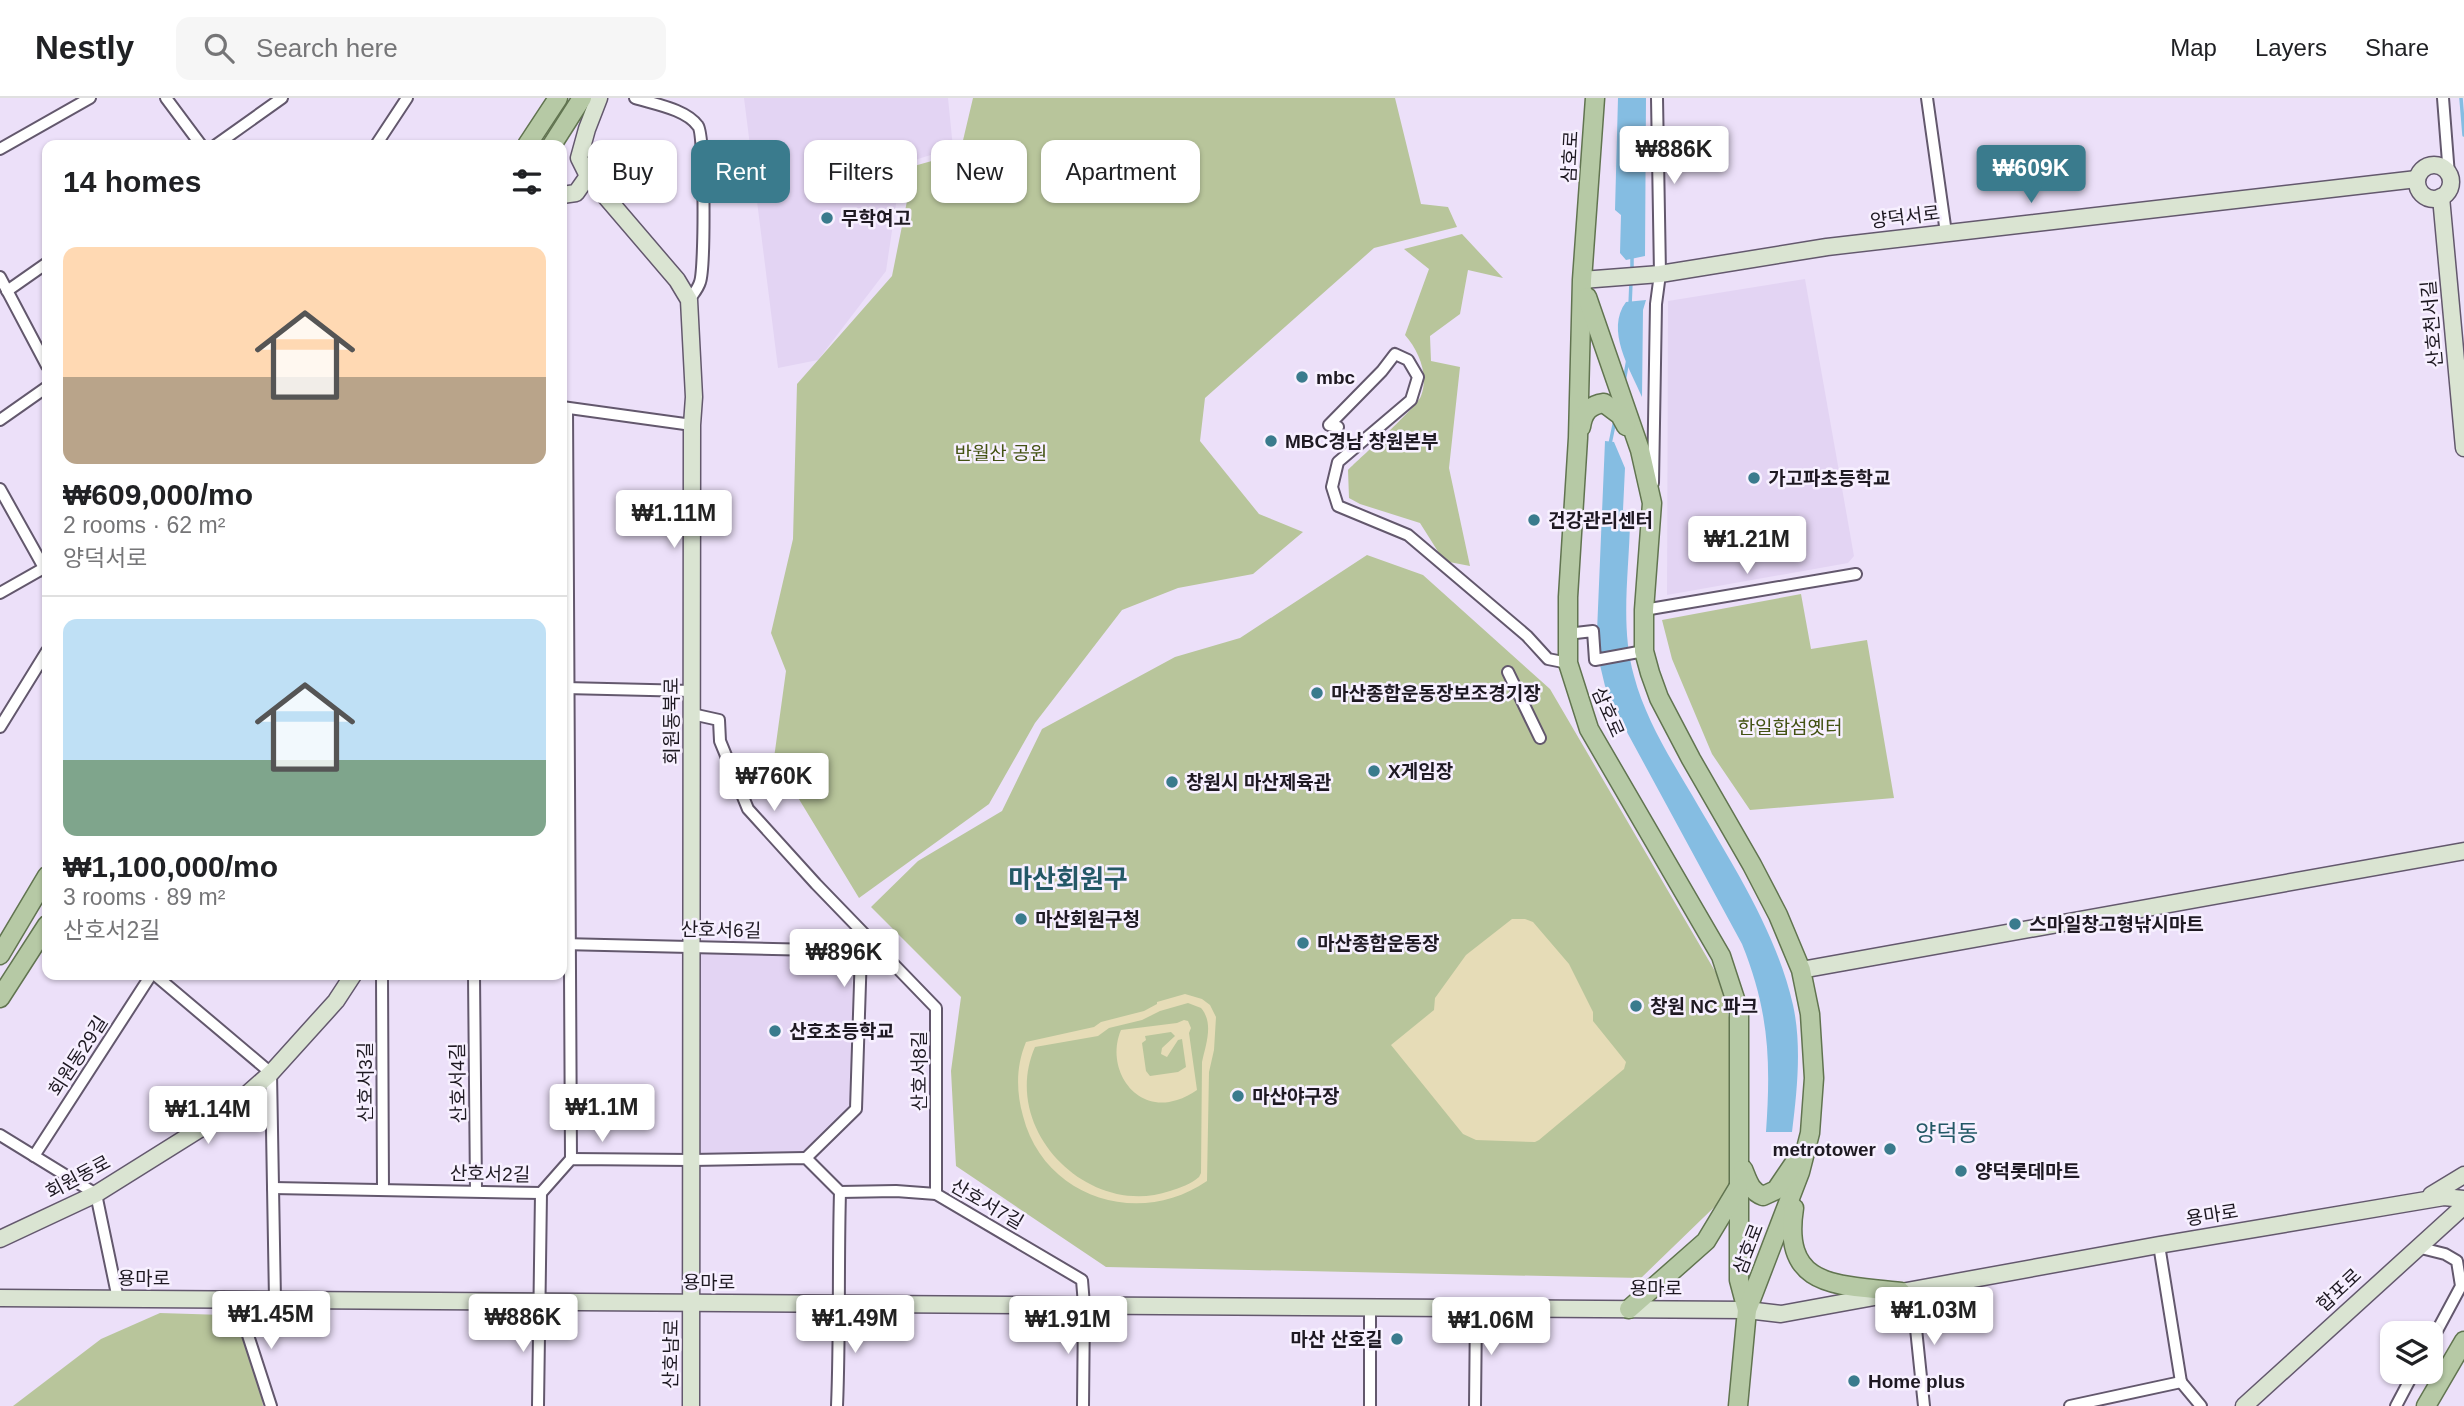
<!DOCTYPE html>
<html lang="en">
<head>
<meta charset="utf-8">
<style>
	:root { --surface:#fff; --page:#f6f6f6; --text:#202124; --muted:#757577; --line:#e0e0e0; --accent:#3a7b8d }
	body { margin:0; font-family:Helvetica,"Noto Sans KR",sans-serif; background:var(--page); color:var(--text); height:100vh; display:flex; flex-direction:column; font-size:26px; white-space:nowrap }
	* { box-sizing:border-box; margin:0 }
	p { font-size:23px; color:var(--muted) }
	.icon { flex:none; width:38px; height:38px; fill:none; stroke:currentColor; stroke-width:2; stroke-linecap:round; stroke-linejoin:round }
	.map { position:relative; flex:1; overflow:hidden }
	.details { position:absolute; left:42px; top:42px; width:525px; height:840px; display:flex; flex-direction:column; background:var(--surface); border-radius:14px; box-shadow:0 2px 5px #0004 }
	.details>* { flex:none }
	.hud { position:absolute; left:588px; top:42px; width:665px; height:63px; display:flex; gap:14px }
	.tools { position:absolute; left:2380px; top:1223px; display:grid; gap:14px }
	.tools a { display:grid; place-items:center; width:63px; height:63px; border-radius:14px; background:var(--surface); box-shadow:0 2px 5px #0004; font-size:35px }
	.price { position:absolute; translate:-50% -60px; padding:0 16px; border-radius:7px; background:#fff; color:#222; font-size:23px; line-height:46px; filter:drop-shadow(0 2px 4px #0008) }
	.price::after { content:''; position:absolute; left:50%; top:42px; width:21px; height:16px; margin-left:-10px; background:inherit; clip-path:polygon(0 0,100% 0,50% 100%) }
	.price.current { background:var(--accent); color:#fff }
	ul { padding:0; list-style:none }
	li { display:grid; align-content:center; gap:14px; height:371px; padding:0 21px }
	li+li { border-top:2px solid var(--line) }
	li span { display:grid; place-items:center; height:217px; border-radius:14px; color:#555 }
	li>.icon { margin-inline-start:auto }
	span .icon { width:126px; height:126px; fill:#fffc; stroke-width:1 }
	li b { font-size:30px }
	h2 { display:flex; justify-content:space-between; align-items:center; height:84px; padding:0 21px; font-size:30px }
	.tag { padding:0 24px; border-radius:14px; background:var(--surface); box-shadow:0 2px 5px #0004; font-size:24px; line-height:63px }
	.tag.current { background:var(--accent); color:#fff }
	header { display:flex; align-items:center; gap:42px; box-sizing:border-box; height:98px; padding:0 35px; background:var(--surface); border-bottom:2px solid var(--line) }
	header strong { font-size:33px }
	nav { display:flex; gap:38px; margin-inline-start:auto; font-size:24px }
	.search { width:490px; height:63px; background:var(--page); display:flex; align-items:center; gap:18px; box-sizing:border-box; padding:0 24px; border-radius:14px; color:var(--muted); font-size:26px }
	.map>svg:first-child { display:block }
	.built { fill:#e3d4f3 }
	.green { fill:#b8c59b }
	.sand { fill:#e6dcb7; fill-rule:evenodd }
	.water { fill:#85bde2 }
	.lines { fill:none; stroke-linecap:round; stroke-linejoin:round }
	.stream { stroke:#85bde2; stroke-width:3.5 }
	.street-casing { stroke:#63586d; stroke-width:14 }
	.secondary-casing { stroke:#63586d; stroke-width:19 }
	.primary-casing { stroke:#617450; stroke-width:21 }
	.street { stroke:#fff; stroke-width:10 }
	.secondary { stroke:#dae4d2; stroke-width:16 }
	.primary { stroke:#b6c9a5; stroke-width:18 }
	.poi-dot { fill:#3a7b8d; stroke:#f7f0ff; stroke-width:2.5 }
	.labels { text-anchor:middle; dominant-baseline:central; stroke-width:5; stroke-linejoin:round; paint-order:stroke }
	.street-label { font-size:19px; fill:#1e1922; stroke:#f7f0ff }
	.poi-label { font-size:19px; font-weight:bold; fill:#1e1922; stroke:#f7f0ff; text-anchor:start }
	.park-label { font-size:19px; fill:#435213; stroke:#f7f0ff }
	.quarter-label { font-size:23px; fill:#235866; stroke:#f7f0ff }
	.district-label { font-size:26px; font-weight:bold; fill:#235866; stroke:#f7f0ff }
</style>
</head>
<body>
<header>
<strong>Nestly</strong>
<div class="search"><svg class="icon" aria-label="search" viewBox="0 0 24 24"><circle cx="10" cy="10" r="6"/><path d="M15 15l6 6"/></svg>Search here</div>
<nav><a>Map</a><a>Layers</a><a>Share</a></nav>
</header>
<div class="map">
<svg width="2464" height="1308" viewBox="0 0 2464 1308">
	<rect width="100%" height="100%" fill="#ece0f9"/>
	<!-- built -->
	<g class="built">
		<path d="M744,0H948L953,50L902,66L886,173L818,262L778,270Z"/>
		<path d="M1805,181L1854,458L1848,465L1667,497L1668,203Z"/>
		<path d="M698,855L852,858V1009L802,1054L696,1056Z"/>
	</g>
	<!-- green -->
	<g class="green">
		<path d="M973,0H1395L1421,106L1448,109L1457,129L1374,150L1205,300L1200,343L1259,416L1303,434L1253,476L1178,490L1122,512L1035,625L989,706L859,800L774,660L786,573L771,535L793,441L797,286L892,178L914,68L960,55Z"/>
		<path d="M1462,136L1503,180L1468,172L1460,216L1430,238L1431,263L1460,269L1449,370L1470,468L1444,463L1420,425L1360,406L1349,400L1348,372C1360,360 1417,309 1421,298C1429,277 1419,253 1405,237L1429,171L1404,151Z"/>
		<path d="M1367,457L1423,477L1550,591L1719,880L1734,939V1090L1641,1180L1106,1169L956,1068L951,973L961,899L871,809L918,763L1002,713L1042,631L1175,559L1240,540Z"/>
		<path d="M1801,496L1811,551L1867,542L1894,700L1750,712L1712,656L1672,561L1662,522Z"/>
		<path d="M160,1215L224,1217L244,1238L259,1278L263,1308H13L101,1241Z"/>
	</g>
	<!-- sand -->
	<g class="sand">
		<path d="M1512,821H1525L1533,824L1569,866L1593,914V923L1626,964L1624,971L1539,1042L1535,1044L1476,1042L1463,1036L1391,947L1434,912L1435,900L1466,857Z"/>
		<path d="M1185,896L1202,901L1210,907L1216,919L1214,952L1209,974L1207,1083C1139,1130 1044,1100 1023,1018C1016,993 1016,968 1026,944L1094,929L1101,924L1144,913L1157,906V904ZM1188,905L1201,910C1214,925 1206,946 1202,964L1201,1075L1199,1079C1191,1086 1180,1090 1170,1093C1088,1121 999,1031 1035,949L1098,938L1109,930L1142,922L1160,913Z"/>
		<path d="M1184,922L1188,923L1191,930L1189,935L1197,992C1191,996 1184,1000 1177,1002C1134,1016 1105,969 1121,932L1177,925ZM1171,934L1175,938L1162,950L1161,956L1167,959L1178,942L1182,941L1186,969L1178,974L1150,978L1146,973L1142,945L1146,942L1145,938Z"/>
	</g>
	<!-- water -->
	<g class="water">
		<path d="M1618,0H1646L1645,158L1626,162L1620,155L1621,117L1615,112Z"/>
		<path d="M1646,202L1643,212L1642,299C1630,271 1605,232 1626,204Z"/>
		<path d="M1605,343L1614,344L1625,370L1623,412L1628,413L1630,424C1629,475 1620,529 1634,578C1645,620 1670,660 1692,697C1730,763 1776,832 1793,907C1802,948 1797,993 1792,1034H1766C1771,962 1769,913 1742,846L1628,636L1605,588L1600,567L1597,534Z"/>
	</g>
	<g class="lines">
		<!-- stream -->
		<g class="stream">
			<path d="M2461,0L2464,37"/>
			<path d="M1632,173V156"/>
			<path d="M1630,208L1631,184"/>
			<path d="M1624,284L1628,261"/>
			<path d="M1610,346L1615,322"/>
		</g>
		<defs>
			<g id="street">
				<path d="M166,0L201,47"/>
				<path d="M635,0C654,6 686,11 698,28C705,37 705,170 700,184C698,191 693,196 689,202"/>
				<path d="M1927,0L1946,135"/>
				<path d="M2443,0L2449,77"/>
				<path d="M216,47L282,0"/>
				<path d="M376,47L407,0"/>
				<path d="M0,51L90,0"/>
				<path d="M703,80L767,75"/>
				<path d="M0,179L47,268"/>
				<path d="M7,193L47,165"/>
				<path d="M562,309L692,327"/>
				<path d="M567,310L571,1061"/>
				<path d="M0,322L47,289"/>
				<path d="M1338,329L1329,327L1382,273L1395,256L1408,262L1418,279L1411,302L1338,364L1332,389L1338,408L1408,437L1527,538L1548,561L1568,565"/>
				<path d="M1653,385L1656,206L1660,176L1657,0"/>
				<path d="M0,391L47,475"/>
				<path d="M0,495L44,470"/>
				<path d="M1644,512L1856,476"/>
				<path d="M1567,536L1593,533L1595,562L1644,553"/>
				<path d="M1508,574L1540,640"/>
				<path d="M565,590L692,593"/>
				<path d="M692,616L719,622L720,643L748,711L816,786L936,910V1096"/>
				<path d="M0,629L47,553"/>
				<path d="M562,846L861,853L856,1011L806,1060"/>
				<path d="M155,877L271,975L275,1202"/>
				<path d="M382,877L383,1092"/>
				<path d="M474,877L476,1093"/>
				<path d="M0,1037L96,1096L118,1201"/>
				<path d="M34,1058L151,877"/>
				<path d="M273,1090L541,1095L571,1061L692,1062L806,1060L840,1094C838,1166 840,1237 837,1308"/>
				<path d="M840,1094L896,1093L936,1096L1082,1182L1084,1207L1083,1308"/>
				<path d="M2159,1147L2181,1284"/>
				<path d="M2417,1149L2445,1156L2457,1163L2461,1188L2431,1244"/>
				<path d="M1912,1192L1924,1308"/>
				<path d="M248,1202L245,1228L271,1308"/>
				<path d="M2181,1284L2201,1308"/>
				<path d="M538,1308L541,1095"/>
				<path d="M1370,1308V1209"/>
				<path d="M1475,1308L1476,1210"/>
				<path d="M2070,1308L2181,1284"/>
				<path d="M2396,1308L2414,1274"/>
			</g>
			<g id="secondary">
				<path d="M599,0L587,31L579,60L588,78L677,182L689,202L694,299L692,327L691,1308"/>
				<circle cx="2434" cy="84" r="17"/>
				<path d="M562,97L576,95L588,78"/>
				<path d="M2441,99L2464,350"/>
				<path d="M1582,182L1660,176L1827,149L2417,81"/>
				<path d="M1801,872L2464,753"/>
				<path d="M2431,1097L2464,1077"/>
				<path d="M0,1141L96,1096L227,1014L271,975L336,903L353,877"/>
				<path d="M0,1200L1747,1212L1781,1216L2159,1147L2444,1099L2464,1101"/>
				<path d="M2244,1308L2464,1108"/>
			</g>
			<g id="primary">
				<path d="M1595,0L1582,182L1578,340L1568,499V565L1589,631L1721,858L1739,913V1182L1747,1212"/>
				<path d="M527,47L558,0"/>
				<path d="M552,47L582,0"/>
				<path d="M1587,199L1640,352L1652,405L1644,512V553L1650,575L1659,600L1691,661L1752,767L1778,817L1801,872L1810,916L1814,980L1810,1035L1800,1074L1747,1212L1738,1308"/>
				<path d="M1581,329C1583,315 1589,307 1604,305L1620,317L1626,328"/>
				<path d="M0,857L47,778"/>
				<path d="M0,900L47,827"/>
				<path d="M1743,1071C1748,1083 1750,1093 1763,1098L1776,1092L1797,1061"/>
				<path d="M1794,1110C1781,1193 1841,1186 1901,1194"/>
				<path d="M1629,1211L1706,1143L1738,1090"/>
				<path d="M2426,1308L2464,1243"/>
			</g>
		</defs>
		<!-- street casing -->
		<use href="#street" class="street-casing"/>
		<!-- secondary casing -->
		<use href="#secondary" class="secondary-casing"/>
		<!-- primary casing -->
		<use href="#primary" class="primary-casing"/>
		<!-- street -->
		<use href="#street" class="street"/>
		<!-- secondary -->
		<use href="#secondary" class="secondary"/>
		<!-- primary -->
		<use href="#primary" class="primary"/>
	</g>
	<!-- markers -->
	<g class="poi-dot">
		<circle cx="827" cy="120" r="7"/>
		<circle cx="1302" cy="279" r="7"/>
		<circle cx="1271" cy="343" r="7"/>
		<circle cx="1754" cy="380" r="7"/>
		<circle cx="1534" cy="422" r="7"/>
		<circle cx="1317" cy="595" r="7"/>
		<circle cx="1374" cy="673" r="7"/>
		<circle cx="1172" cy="684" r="7"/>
		<circle cx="1021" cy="821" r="7"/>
		<circle cx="2015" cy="826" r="7"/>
		<circle cx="1303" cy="845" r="7"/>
		<circle cx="1636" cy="908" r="7"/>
		<circle cx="775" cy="933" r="7"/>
		<circle cx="1238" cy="998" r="7"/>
		<circle cx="1890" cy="1051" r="7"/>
		<circle cx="1961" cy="1073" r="7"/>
		<circle cx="1397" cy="1241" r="7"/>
		<circle cx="1854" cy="1283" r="7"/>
	</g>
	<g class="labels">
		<!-- street labels -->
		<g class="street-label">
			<text transform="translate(1570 59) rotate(-87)">삼호로</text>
			<text transform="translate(1905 119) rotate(-7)">양덕서로</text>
			<text transform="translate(2432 226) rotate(-95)">산호천서길</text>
			<text transform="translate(1608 614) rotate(66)">삼호로</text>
			<text transform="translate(671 623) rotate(-90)">회원동북로</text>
			<text transform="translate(721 832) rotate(1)">산호서6길</text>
			<text transform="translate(78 958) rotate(-57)">회원동29길</text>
			<text transform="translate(919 973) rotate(-90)">산호서8길</text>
			<text transform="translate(365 984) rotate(-90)">산호서3길</text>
			<text transform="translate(458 985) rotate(-91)">산호서4길</text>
			<text transform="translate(490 1076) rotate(1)">산호서2길</text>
			<text transform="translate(78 1079) rotate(-28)">회원동로</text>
			<text transform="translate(987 1106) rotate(30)">산호서7길</text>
			<text transform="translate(2212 1117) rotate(-9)">용마로</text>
			<text transform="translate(1748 1151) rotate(-69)">삼호로</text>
			<text x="144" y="1180">용마로</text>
			<text x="709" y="1184">용마로</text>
			<text x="1656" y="1190">용마로</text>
			<text transform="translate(2339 1192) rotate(-43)">합포로</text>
			<text transform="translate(671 1256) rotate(-89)">산호남로</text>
		</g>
		<!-- poi labels -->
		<g class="poi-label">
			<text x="841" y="120">무학여고</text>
			<text x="1316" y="279">mbc</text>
			<text x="1285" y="343">MBC경남 창원본부</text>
			<text x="1768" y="380">가고파초등학교</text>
			<text x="1548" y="422">건강관리센터</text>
			<text x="1331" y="595">마산종합운동장보조경기장</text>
			<text x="1388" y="673">X게임장</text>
			<text x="1186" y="684">창원시 마산제육관</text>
			<text x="1035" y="821">마산회원구청</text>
			<text x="2029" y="826">스마일창고형낚시마트</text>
			<text x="1317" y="845">마산종합운동장</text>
			<text x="1650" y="908">창원 NC 파크</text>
			<text x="789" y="933">산호초등학교</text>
			<text x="1252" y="998">마산야구장</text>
			<text x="1876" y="1051" text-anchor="end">metrotower</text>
			<text x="1975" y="1073">양덕롯데마트</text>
			<text x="1383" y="1241" text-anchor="end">마산 산호길</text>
			<text x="1868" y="1283">Home plus</text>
		</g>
		<!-- park labels -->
		<g class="park-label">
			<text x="1001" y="355">반월산 공원</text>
			<text x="1790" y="629">한일합섬옛터</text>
		</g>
		<!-- quarter labels -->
		<g class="quarter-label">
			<text x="1947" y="1035">양덕동</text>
		</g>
		<!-- district labels -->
		<g class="district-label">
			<text x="1068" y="781">마산회원구</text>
		</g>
	</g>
</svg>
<div class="tools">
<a><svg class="icon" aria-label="layers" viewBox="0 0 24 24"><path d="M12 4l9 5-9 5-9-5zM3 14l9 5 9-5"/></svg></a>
</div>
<b class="price" style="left:1674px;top:88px">₩886K</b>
<b class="price current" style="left:2031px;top:107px">₩609K</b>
<b class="price" style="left:674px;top:452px">₩1.11M</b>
<b class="price" style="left:1747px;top:478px">₩1.21M</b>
<b class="price" style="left:774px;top:715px">₩760K</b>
<b class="price" style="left:844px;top:891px">₩896K</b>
<b class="price" style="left:602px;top:1046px">₩1.1M</b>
<b class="price" style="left:208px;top:1048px">₩1.14M</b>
<b class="price" style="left:1934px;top:1249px">₩1.03M</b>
<b class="price" style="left:271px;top:1253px">₩1.45M</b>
<b class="price" style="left:523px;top:1256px">₩886K</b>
<b class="price" style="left:855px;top:1257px">₩1.49M</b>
<b class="price" style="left:1068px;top:1258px">₩1.91M</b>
<b class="price" style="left:1491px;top:1259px">₩1.06M</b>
<div class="hud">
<a class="tag">Buy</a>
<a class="tag current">Rent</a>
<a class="tag">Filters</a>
<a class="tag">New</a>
<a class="tag">Apartment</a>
</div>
<section class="details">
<h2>14 homes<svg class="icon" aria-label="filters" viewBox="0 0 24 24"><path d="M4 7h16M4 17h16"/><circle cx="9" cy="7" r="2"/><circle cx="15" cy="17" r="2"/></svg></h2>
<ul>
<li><span style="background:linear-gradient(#ffd9b3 60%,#b9a48a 0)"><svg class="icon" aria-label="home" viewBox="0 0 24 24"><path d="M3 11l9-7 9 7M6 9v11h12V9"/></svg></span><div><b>₩609,000/mo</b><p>2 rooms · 62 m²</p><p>양덕서로</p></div></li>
<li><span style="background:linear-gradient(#bfe0f5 65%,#7fa58c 0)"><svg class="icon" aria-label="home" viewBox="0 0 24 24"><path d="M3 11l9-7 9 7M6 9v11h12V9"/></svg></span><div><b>₩1,100,000/mo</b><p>3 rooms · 89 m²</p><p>산호서2길</p></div></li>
</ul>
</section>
</div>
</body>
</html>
